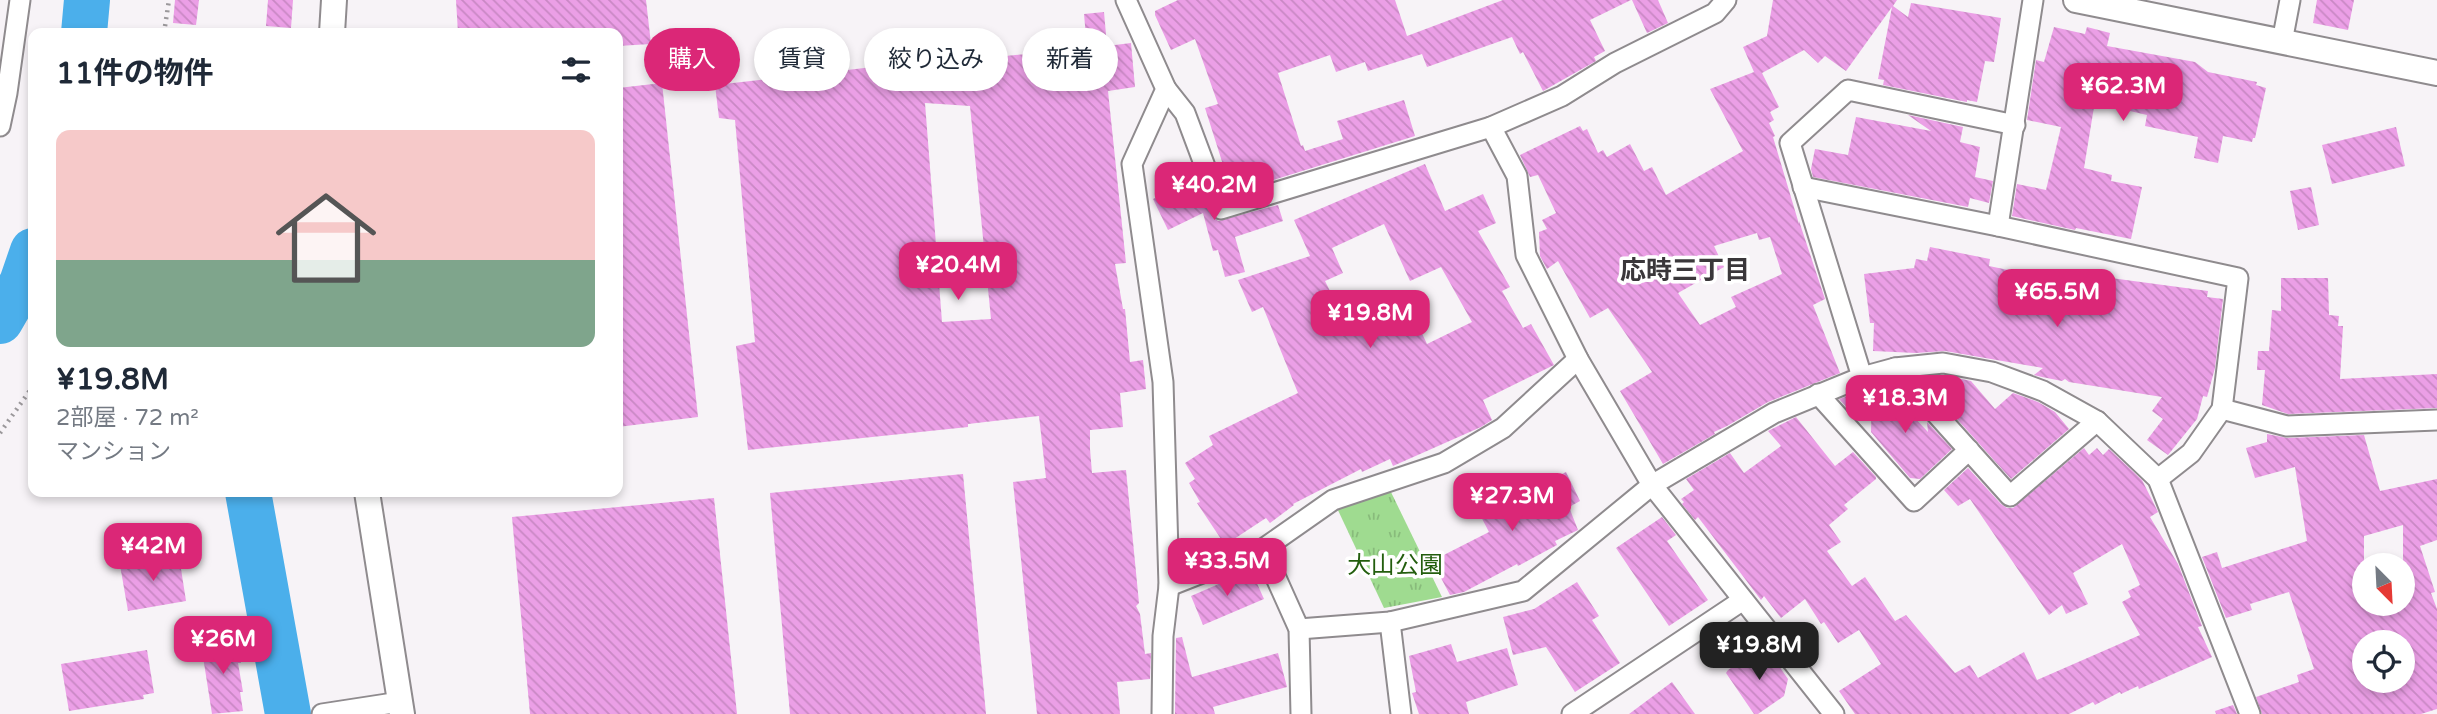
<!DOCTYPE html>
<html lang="ja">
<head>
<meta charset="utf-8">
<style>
	:root { --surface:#fff; --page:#f6f6f7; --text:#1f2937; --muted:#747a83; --accent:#db2777 }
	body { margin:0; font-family:"Varela Round","Noto Sans JP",sans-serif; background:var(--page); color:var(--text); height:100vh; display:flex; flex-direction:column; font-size:26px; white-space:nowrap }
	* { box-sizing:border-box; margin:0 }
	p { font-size:23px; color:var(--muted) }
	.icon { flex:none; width:38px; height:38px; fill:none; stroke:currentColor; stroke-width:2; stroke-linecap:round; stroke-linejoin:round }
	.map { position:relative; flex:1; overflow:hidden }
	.details { position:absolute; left:28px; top:28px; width:595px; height:469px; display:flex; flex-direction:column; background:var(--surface); border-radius:14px; box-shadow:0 4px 10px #0003 }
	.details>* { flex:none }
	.hud { position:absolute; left:644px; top:28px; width:665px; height:63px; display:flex; gap:14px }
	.needle { width:46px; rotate:156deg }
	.fabs { position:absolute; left:2352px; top:553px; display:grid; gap:14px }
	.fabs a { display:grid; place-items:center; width:63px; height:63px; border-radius:50%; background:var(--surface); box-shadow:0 4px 10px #0003; font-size:35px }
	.price { position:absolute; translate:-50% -60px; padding:0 16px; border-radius:14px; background:var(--accent); color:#fff; font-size:23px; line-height:46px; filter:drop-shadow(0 2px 4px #0008) }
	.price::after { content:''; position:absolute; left:50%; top:42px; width:21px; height:16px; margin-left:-10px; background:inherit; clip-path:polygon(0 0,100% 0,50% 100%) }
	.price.on { background:#222; color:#fff }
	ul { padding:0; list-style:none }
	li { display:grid; align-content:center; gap:14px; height:371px; padding:0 28px }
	li span { display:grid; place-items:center; height:217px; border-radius:14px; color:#555 }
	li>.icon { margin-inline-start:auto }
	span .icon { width:126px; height:126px; fill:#fffc; stroke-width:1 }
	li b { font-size:30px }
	h2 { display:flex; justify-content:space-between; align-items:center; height:84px; padding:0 28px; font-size:30px }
	.pill { padding:0 24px; border-radius:32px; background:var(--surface); box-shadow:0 4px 10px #0003; font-size:24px; line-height:63px }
	.pill.on { background:var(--accent); color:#fff }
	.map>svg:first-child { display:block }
	.grass { fill:url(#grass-tufts) }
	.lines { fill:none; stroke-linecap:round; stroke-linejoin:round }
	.river { stroke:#4bafeb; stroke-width:46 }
	.building { fill:url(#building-back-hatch); fill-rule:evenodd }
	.minor-casing { stroke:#8f8b8e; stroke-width:23 }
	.tertiary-casing { stroke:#8f8b8e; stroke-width:28 }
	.path { stroke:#9b989b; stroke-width:4.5; stroke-dasharray:2 5; stroke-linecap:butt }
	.minor { stroke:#fff; stroke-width:19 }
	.tertiary { stroke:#fff; stroke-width:24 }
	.labels { text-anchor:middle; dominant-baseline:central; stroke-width:7; stroke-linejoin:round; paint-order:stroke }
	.park-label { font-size:24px; fill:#235e0e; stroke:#fff }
	.neighbourhood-label { font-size:26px; font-weight:bold; fill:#3a373a; stroke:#fff }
</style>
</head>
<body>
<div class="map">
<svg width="2437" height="714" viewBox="0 0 2437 714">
	<defs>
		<pattern id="grass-tufts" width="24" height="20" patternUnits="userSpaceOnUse" patternTransform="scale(1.75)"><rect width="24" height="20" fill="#9fdb90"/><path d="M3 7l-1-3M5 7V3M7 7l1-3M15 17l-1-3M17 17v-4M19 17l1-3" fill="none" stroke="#88bb7b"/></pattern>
		<pattern id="building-back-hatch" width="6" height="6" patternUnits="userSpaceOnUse" patternTransform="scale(1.75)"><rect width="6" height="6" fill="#eb9fe6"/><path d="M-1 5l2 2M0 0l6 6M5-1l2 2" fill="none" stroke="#c988c4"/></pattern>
	</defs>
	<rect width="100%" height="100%" fill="#f7f3f7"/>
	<!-- grass -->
	<path class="grass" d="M1389,488L1442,597L1384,608L1336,506Z"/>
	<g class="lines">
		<!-- river -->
		<g class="river">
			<path d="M84,33L87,0"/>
			<path d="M0,321L22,283L33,251"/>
			<path d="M248,492L288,714"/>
		</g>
	</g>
	<!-- building -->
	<g class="building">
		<path d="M175,0H199L196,25L173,23Z"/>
		<path d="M268,0H293L291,28L266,26Z"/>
		<path d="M456,0H646L651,44L618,46V33H458Z"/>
		<path d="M1178,0H1395L1407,36L1503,0H1631L1590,20L1605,51L1594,57L1596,61L1543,91L1523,52L1520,54L1512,37L1427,67L1422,54L1368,71L1365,62L1336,72L1330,55L1278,73L1301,146L1303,145L1305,151L1343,139L1337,121L1404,100L1415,136L1228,194L1220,172L1225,171L1205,108L1218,104L1195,39L1171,50L1155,15V11Z"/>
		<path d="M1632,0H1658L1668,23L1647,33Z"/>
		<path d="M1773,0H1897L1893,6L1908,17L1911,3L2001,18L1994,62L1985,61L1977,102L1967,100V102L1883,85L1884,80L1878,79L1892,7L1846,71L1825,56L1818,63L1804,50L1762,73L1779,107L1770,112L1774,120L1769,123L1775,136L1773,137L1799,224V221L1825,299L1813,305L1840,373L1768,402L1727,426L1714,432L1715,434L1663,464L1620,391L1652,372L1608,308L1590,318L1558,261L1547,269L1540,256L1539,232L1547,229L1542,220L1556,213L1538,175L1530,177L1520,155L1580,126L1583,131L1587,129L1598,153L1603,150L1607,157L1630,144L1644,171L1652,167L1666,195L1743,151L1710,89L1754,72L1743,47L1767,36ZM1757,233L1759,240L1770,237L1782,274L1731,297L1736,307L1700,325L1678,293L1724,267L1714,246Z"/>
		<path d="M2317,0H2354L2348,30L2313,23Z"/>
		<path d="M1104,12L1107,46L1131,43L1135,87L1108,91L1126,263L1115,264L1123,309H1125L1130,362L1143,360L1146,389L1120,393L1123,427L1090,430V449L1092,473L1126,470L1139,603L1136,606L1140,614L1145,654L1151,653L1150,679L1117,682L1120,714H1037L1013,482L1046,478L1039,416L968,424V427L748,450L736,346L755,342L735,120L719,118L715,85L934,60V63L1087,48L1084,14ZM925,103L970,106L991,319L942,322Z"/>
		<path d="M2054,27L2085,34L2087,27L2110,33L2107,46L2195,62L2208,72L2257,82L2256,85L2266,88L2255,138H2253L2252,142L2223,136L2218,163L2194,158L2198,137L2145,126L2147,115L2117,108L2094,107L2084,168L2112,175L2111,181L2142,187L2131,239L2076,228L2075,230L2012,216L2017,184L2046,190L2061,127L2027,120L2036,60L2044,62Z"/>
		<path d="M662,83L698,417L618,427V88Z"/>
		<path d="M1908,115L1963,127L1960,142L1980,147L1975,177L1993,181L1989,203L1970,198L1968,207L1813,177L1811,169L1815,149L1848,155L1856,117L1931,131Z"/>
		<path d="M2396,127L2405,166L2332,184L2322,145Z"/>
		<path d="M1425,164L1445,211L1483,194L1496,223L1478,231L1510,287L1502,291L1523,328L1531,324L1554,365L1483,400L1492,420L1481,427L1393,466L1390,459L1362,472L1361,469L1293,504L1294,505L1270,523L1266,518L1225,545L1197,503L1200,502L1189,483L1195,479L1185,463L1213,445L1209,436L1298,393L1263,307L1252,312L1238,280L1310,256L1294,220ZM1384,224L1410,281L1441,267L1472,322L1427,344L1407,302L1364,323L1360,313L1343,317L1325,281L1343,273L1332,248Z"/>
		<path d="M1198,181L1210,213L1218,221L1278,205L1283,221L1235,237L1245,272L1225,277L1218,250L1213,251L1203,213L1168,230L1153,199L1181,185L1183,188Z"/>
		<path d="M2311,187L2319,225L2298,230L2290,191Z"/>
		<path d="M1930,247L1990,259L1989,266L2013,271L2052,277V273L2109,284L2111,278L2208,291L2207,297L2223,299L2215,368L2207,397L2203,396L2197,419L2168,455L2147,440L2163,419L2152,411L2162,397L2069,382L2065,379L2062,381L2042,377L2034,375L2043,368L1945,351L1916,353L1873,351L1874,323H1870L1864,274L1914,268L1916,259L1927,261Z"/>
		<path d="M2281,278H2328L2329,315L2339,316L2338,326H2343L2340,379L2437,374V408L2288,414L2262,405L2265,370H2257L2258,351H2269L2272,310L2281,311Z"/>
		<path d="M1943,375L1971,381L1995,409L2013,393L2038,402L2055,412L2069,429L2011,479L1920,378Z"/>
		<path d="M1883,384L1928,432L1927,422L1952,449L1920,479L1910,478L1871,432L1872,387Z"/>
		<path d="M1848,396L1857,418L1839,399Z"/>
		<path d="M1796,417L1835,466L1853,452L1876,477V479L1844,505L1848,509L1829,525L1841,542L1827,551L1852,586L1865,577L1895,621L1906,615L1955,673L1970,665L1978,678L2024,652L2037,680L2140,635L2122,602L2131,597L2128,591L2140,585L2122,544L2073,573L2088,604L2066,614L2062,605L2049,615L1970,499L1958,506L1944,490L1968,468L2001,504L2007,508H2013L2084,448L2089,455L2097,448L2103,455L2109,449L2142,480L2158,512L2150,517L2178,564L2202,626L2198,627L2212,657L2139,689L2138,686L2121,694L2120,692L2095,705L2093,702L2069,714H1855L1839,691L1881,664L1859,630L1838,643L1824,622L1821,624L1805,599L1781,618L1764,596L1761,600L1698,517L1695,520L1682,504L1684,502L1681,499L1694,490L1686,479L1730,453L1744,473L1781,446L1768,431Z"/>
		<path d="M2267,434L2287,438L2364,435L2380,491L2437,479V540L2420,546L2435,592L2431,593L2437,609V709L2421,714H2262L2256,697L2299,682L2297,675L2314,669L2289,592L2250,604L2252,610L2226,618L2202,557L2217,552L2222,568L2307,541L2295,467L2255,478L2246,448L2267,442ZM2403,525V604H2364V536ZM2364,642H2403V681H2364Z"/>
		<path d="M1566,472L1580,501L1569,507L1578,530L1555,541L1557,545L1518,566L1517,564L1464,592L1450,595L1432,561L1489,532L1477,509L1541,475L1544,483Z"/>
		<path d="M963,474L986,714H790L770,493Z"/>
		<path d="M714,498L737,714H530L512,517Z"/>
		<path d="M1662,517L1676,535L1667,541L1708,600L1669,626L1616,548Z"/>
		<path d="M179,556L186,601L128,611L120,565Z"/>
		<path d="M1251,570L1264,599L1203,625L1191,596Z"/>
		<path d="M1577,582L1599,616L1592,620L1620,663L1575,692L1546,647L1513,655L1503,617L1534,609Z"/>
		<path d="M1182,637L1192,677L1278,653L1287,687L1213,707L1215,714H1175L1176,638Z"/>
		<path d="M230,639L231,642L237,641L241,663H238L243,692H240L243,711L212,714L201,644Z"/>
		<path d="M1451,644L1457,662L1507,648L1518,685L1466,702L1469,714H1419L1412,693L1416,692L1409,656Z"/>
		<path d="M147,650L154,693L143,695L144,699L69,711L61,664Z"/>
		<path d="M1755,652L1762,663L1772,656L1788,679L1784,696L1758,714H1754L1726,673L1728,670Z"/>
		<path d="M1672,682L1695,714H1629Z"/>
		<path d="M2233,705L2237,714H2216L2215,711Z"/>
	</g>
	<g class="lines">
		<defs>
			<g id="minor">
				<path d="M1126,0L1166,89L1132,164L1163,382L1169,586L1163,636L1162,714"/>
				<path d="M1726,0L1715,13L1615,63L1562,96L1491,127L1517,176L1526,255L1578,359L1652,485L1834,714"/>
				<path d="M2282,42L2290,0"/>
				<path d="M1166,89L1185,113L1221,209L1491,127"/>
				<path d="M0,126L7,93L20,0"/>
				<path d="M1803,187L1998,226L2238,278L2222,409L2191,453L2158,479"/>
				<path d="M1998,226L2033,0"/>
				<path d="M1895,368L2010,496L2097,421"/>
				<path d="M1862,377L1790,143L1848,90L2015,125"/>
				<path d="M1818,394L1914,501L1969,450"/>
				<path d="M2222,409L2287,426L2437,420"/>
				<path d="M1263,549L1299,629L1301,714"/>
				<path d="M1169,586L1263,549L1333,500L1444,463L1503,428L1578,359"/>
				<path d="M1390,622L1401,714"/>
				<path d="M1299,629L1390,622L1523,591L1652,485L1774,413L1862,377L1895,368L1943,363L1992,372L2043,391L2097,421L2158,479L2250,714"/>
				<path d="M322,714L400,702"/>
				<path d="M1572,714L1743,600"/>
			</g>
			<g id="tertiary">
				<path d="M2076,0L2437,73"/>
				<path d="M332,33L334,0"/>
				<path d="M367,492L402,714"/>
			</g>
		</defs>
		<!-- minor casing -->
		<use href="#minor" class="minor-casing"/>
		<!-- tertiary casing -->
		<use href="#tertiary" class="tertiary-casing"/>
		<!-- path -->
		<g class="path">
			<path d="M164,33L169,0"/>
			<path d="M0,433L33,386"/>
		</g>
		<!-- minor -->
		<use href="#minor" class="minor"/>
		<!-- tertiary -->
		<use href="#tertiary" class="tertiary"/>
	</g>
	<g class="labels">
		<!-- park labels -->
		<g class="park-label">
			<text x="1395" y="565">大山公園</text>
		</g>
		<!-- neighbourhood labels -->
		<g class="neighbourhood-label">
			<text x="1685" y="270">応時三丁目</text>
		</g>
	</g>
</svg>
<div class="fabs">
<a><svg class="needle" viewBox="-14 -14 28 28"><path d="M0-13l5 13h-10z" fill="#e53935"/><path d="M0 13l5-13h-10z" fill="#747a83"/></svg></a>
<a><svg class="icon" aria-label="locate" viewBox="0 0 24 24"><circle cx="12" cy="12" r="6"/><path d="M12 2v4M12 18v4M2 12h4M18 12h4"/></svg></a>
</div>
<b class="price" style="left:2123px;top:123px">¥62.3M</b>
<b class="price" style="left:1214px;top:222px">¥40.2M</b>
<b class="price" style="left:958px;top:302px">¥20.4M</b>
<b class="price" style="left:2057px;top:329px">¥65.5M</b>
<b class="price" style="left:1370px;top:350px">¥19.8M</b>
<b class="price" style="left:1905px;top:435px">¥18.3M</b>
<b class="price" style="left:1512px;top:533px">¥27.3M</b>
<b class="price" style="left:153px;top:583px">¥42M</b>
<b class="price" style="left:1227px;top:598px">¥33.5M</b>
<b class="price" style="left:223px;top:676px">¥26M</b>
<b class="price on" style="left:1759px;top:682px">¥19.8M</b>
<div class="hud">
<a class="pill on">購入</a>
<a class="pill">賃貸</a>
<a class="pill">絞り込み</a>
<a class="pill">新着</a>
</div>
<section class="details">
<h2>11件の物件<svg class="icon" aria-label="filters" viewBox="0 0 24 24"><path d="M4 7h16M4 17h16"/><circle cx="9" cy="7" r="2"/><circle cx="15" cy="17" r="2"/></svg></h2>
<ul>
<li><span style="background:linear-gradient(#f6c9c9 60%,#7fa58c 0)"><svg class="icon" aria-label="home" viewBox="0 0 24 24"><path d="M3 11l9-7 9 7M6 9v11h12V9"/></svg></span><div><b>¥19.8M</b><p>2部屋 · 72 m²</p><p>マンション</p></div></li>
</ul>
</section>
</div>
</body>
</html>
